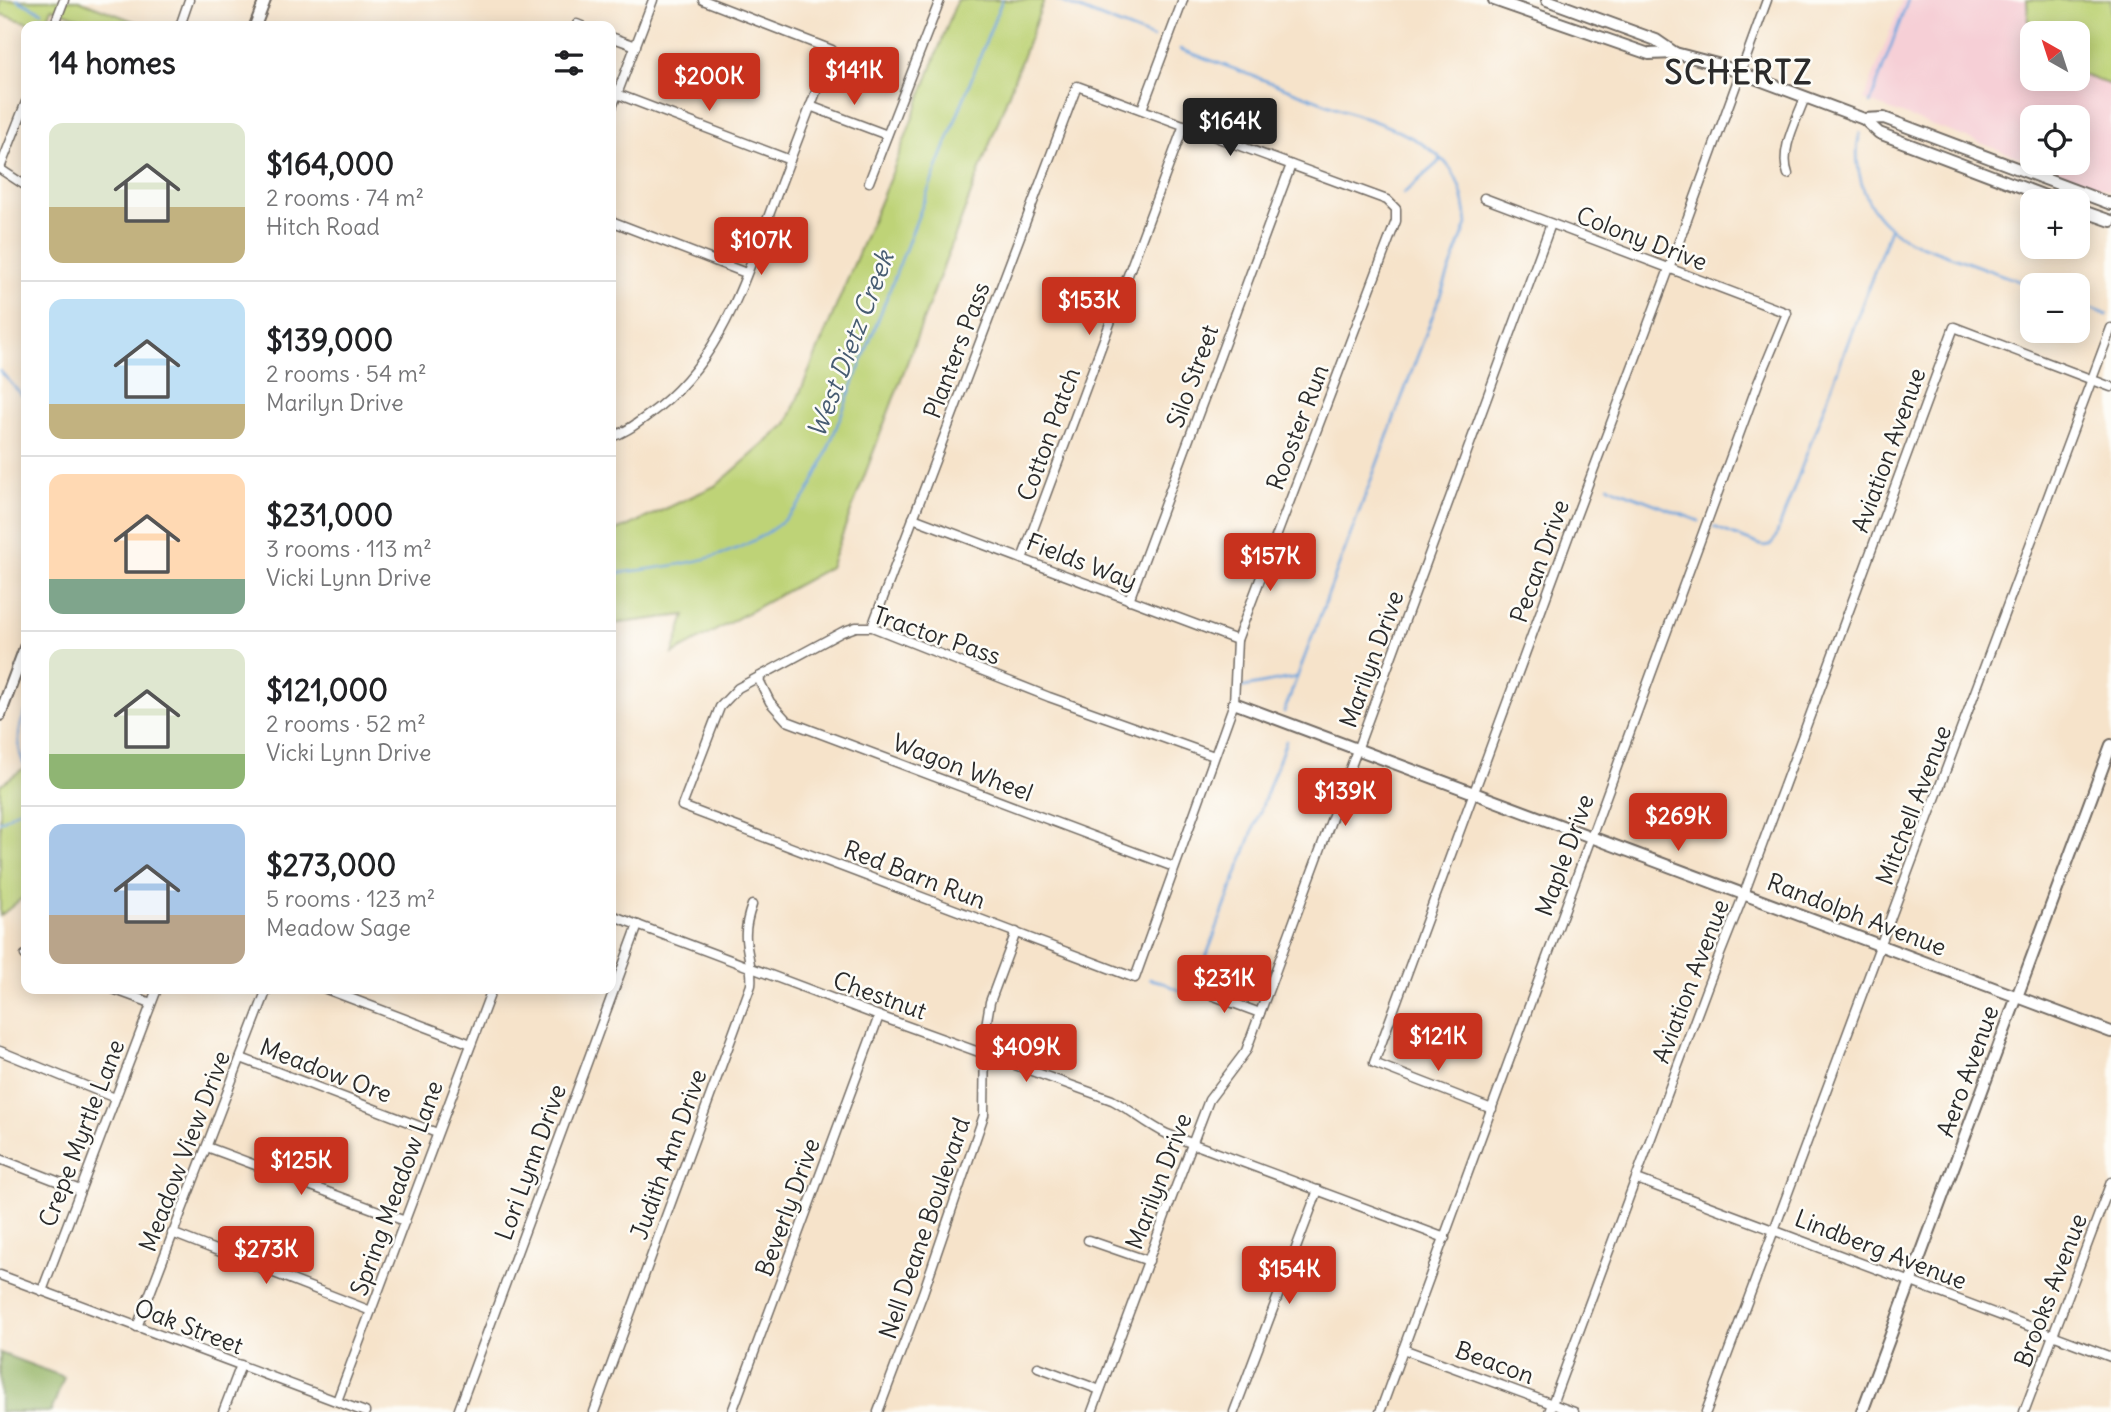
<!DOCTYPE html>
<html lang="en">
<head>
<meta charset="utf-8">
<style>
	:root { --surface:#fff; --page:#f6f6f6; --text:#202124; --muted:#757577; --line:#e0e0e0; --accent:#c8321e }
	body { margin:0; font-family:Delius,sans-serif; background:var(--page); color:var(--text); height:100vh; display:flex; flex-direction:column; font-size:26px; white-space:nowrap }
	* { box-sizing:border-box; margin:0 }
	p { font-size:23px; color:var(--muted) }
	.icon { flex:none; width:38px; height:38px; fill:none; stroke:currentColor; stroke-width:2; stroke-linecap:round; stroke-linejoin:round }
	.map { position:relative; flex:1; overflow:hidden }
	.sheet { position:absolute; left:21px; top:21px; width:595px; height:973px; display:flex; flex-direction:column; background:var(--surface); border-radius:14px; box-shadow:0 4px 18px #0003 }
	.sheet>* { flex:none }
	.needle { width:46px; rotate:321deg }
	.controls { position:absolute; left:2020px; top:21px; display:grid; gap:14px }
	.controls a { display:grid; place-items:center; width:70px; height:70px; border-radius:14px; background:var(--surface); box-shadow:0 4px 18px #0003; font-size:35px }
	.price { position:absolute; translate:-50% -60px; padding:0 16px; border-radius:7px; background:var(--accent); color:#fff; font-size:23px; line-height:46px; filter:drop-shadow(0 2px 4px #0008) }
	.price::after { content:''; position:absolute; left:50%; top:42px; width:21px; height:16px; margin-left:-10px; background:inherit; clip-path:polygon(0 0,100% 0,50% 100%) }
	.price.active { background:#222; color:#fff }
	ul { padding:0; list-style:none }
	li { display:flex; align-items:center; gap:21px; height:175px; padding:0 28px }
	li+li { border-top:2px solid var(--line) }
	li span { display:grid; place-items:center; flex:none; width:196px; height:140px; border-radius:14px; color:#555 }
	li>.icon { margin-inline-start:auto }
	span .icon { width:84px; height:84px; fill:#fffc; stroke-width:1 }
	li b { font-size:30px }
	h2 { display:flex; justify-content:space-between; align-items:center; height:84px; padding:0 28px; font-size:30px }
	.map>svg:first-child { display:block }
	.built { fill:#f6cfd6; fill-rule:evenodd }
	.green { fill:#bed377; stroke:#747f51; stroke-width:2 }
	.forest { fill:#96b568; stroke:#60704a; stroke-width:2 }
	.lines { fill:none; stroke-linecap:round; stroke-linejoin:round }
	.stream { stroke:#70a5dd; stroke-width:2.5 }
	.street-casing { stroke:#726b63; stroke-width:11 }
	.secondary-casing { stroke:#726b63; stroke-width:14 }
	.street { stroke:#fff; stroke-width:8 }
	.secondary { stroke:#fff; stroke-width:10 }
	.labels { text-anchor:middle; dominant-baseline:central; stroke-width:5; stroke-linejoin:round; paint-order:stroke }
	.street-label { font-size:24px; fill:#2b2b2b; stroke:#fdfcf7 }
	.water-label { font-size:26px; font-style:italic; fill:#475c72; stroke:#fdfcf7 }
	.district-label { font-size:32px; font-weight:bold; letter-spacing:2px; fill:#2b2b2b; stroke:#fdfcf7 }
</style>
</head>
<body>
<div class="map">
<svg width="2111" height="1412" viewBox="0 0 2111 1412">
	<rect width="100%" height="100%" fill="#fdfcf7"/>
	<filter id="ink" filterUnits="userSpaceOnUse"><feTurbulence type="fractalNoise" baseFrequency=".0143" numOctaves="2"/><feDisplacementMap in="SourceGraphic" scale="14" xChannelSelector="R" yChannelSelector="G"/><feConvolveMatrix kernelMatrix="1 2 1 2 8 2 1 2 1" color-interpolation-filters="sRGB"/></filter>
	<filter id="wash" filterUnits="userSpaceOnUse"><feTurbulence type="fractalNoise" baseFrequency=".00686" numOctaves="4" result="noise"/><feDisplacementMap in="SourceGraphic" scale="28" xChannelSelector="R" yChannelSelector="G"/><feGaussianBlur stdDeviation="1.57" result="paint"/><feColorMatrix in="noise" values="0 0 0 0 0 0 0 0 0 0 0 0 0 0 0 0 0 1.4 0 .05"/><feComposite in="paint" operator="in"/></filter>
	<g filter="url(#wash)">
		<rect width="100%" height="100%" fill="#f6e3ca"/>
		<!-- built -->
		<path class="built" d="M1902,0H2111V191L2034,163H2077V117H2032V162L1864,100ZM2032,33H2077V79H2032Z"/>
		<!-- green -->
		<g class="green">
			<path d="M0,0H79L146,26H101L52,8L45,26H38L0,14Z"/>
			<path d="M957,0H1044L830,567L673,654L685,615L611,624V531L624,528L717,485L787,424L892,173Z"/>
			<path d="M2027,0H2111V85L2077,73V33H2032V51L2030,50Z"/>
			<path d="M26,767V895L0,916V785Z"/>
		</g>
		<!-- forest -->
		<path class="forest" d="M0,1353L64,1377L51,1412H0Z"/>
		<g class="lines">
			<!-- stream -->
			<g class="stream">
				<path d="M17,0L42,12"/>
				<path d="M1057,0L1153,38"/>
				<path d="M1180,49C1232,68 1283,87 1335,107C1372,121 1415,132 1444,161C1460,177 1465,202 1467,224L1284,712"/>
				<path d="M1870,103L1908,0"/>
				<path d="M1860,133C1853,156 1860,189 1873,209C1882,223 1894,231 1907,240L2032,286"/>
				<path d="M1403,194L1442,159"/>
				<path d="M2077,303L2107,315"/>
				<path d="M0,371L26,400"/>
				<path d="M1608,486L1699,521"/>
				<path d="M1714,527L1763,546L1770,545L1775,539L1890,229"/>
				<path d="M611,574C682,564 754,561 803,500C810,491 815,478 821,467L1002,0"/>
				<path d="M1239,688L1297,677"/>
				<path d="M26,711C17,730 16,749 26,768"/>
				<path d="M0,822L26,805"/>
				<path d="M1150,979L1162,982L1184,993L1188,994L1194,990L1286,741"/>
			</g>
		</g>
	</g>
	<g filter="url(#ink)">
		<g class="lines">
			<defs>
				<g id="street">
					<path d="M577,24L582,26"/>
					<path d="M54,26L64,0"/>
					<path d="M180,26L189,0"/>
					<path d="M611,37L636,46"/>
					<path d="M617,94L790,160"/>
					<path d="M810,106L887,135"/>
					<path d="M1142,109L1183,0"/>
					<path d="M611,110L653,0"/>
					<path d="M0,168L26,102"/>
					<path d="M0,169L26,186"/>
					<path d="M1788,174C1779,150 1797,120 1805,97"/>
					<path d="M869,182L940,0"/>
					<path d="M611,221L746,273"/>
					<path d="M611,437C625,433 636,424 647,416C722,363 744,280 775,199C794,149 813,99 832,50L703,0"/>
					<path d="M913,518L1237,640"/>
					<path d="M1022,559L1184,125"/>
					<path d="M1129,600L1291,165"/>
					<path d="M872,627L1077,86L1387,200L1396,209V221L1237,640L1234,703L1135,978L682,806L720,707L738,688L842,632L856,627H872L1049,697L1214,756"/>
					<path d="M758,678L770,702L787,721L1174,867"/>
					<path d="M611,915L879,1016L1112,1100C1131,1110 1148,1125 1167,1134L1445,1238"/>
					<path d="M25,955L26,956"/>
					<path d="M113,989L151,1003"/>
					<path d="M326,989L471,1044"/>
					<path d="M1198,990L1260,1013"/>
					<path d="M0,1051L115,1098"/>
					<path d="M241,1058L437,1133"/>
					<path d="M1492,1109L1374,1063L1570,532L1669,269L1767,0"/>
					<path d="M207,1147L405,1221"/>
					<path d="M0,1159L80,1190"/>
					<path d="M1637,1179L2111,1357"/>
					<path d="M172,1233L371,1311"/>
					<path d="M1088,1240L1149,1261"/>
					<path d="M0,1275L365,1412"/>
					<path d="M42,1291L157,989"/>
					<path d="M137,1327L267,989"/>
					<path d="M1403,1349L1574,1412"/>
					<path d="M1038,1367L1100,1390"/>
					<path d="M337,1401L492,989"/>
					<path d="M223,1412L241,1365"/>
					<path d="M458,1412L638,925"/>
					<path d="M594,1412L751,985C753,969 747,954 746,939C745,927 748,916 752,905"/>
					<path d="M732,1412L879,1016"/>
					<path d="M878,1412L923,1293L984,1115L985,1032L990,1002L1016,932"/>
					<path d="M1092,1412L1170,1202L1209,1100L1246,1051L1551,224"/>
					<path d="M1234,1412L1318,1190"/>
					<path d="M1380,1412L1758,383L1787,313L1484,198"/>
					<path d="M1549,1412L1709,982L1744,894L1954,327L2111,387"/>
					<path d="M1706,1412L2111,328"/>
					<path d="M2024,1412L2111,1182"/>
				</g>
				<g id="secondary">
					<path d="M1494,0L1649,54L1675,53L1717,64L1864,119L1879,133L2058,201"/>
					<path d="M1547,0L1656,40L1675,53"/>
					<path d="M255,26L265,0"/>
					<path d="M1864,119L1884,118L2111,204"/>
					<path d="M2077,209L2111,221"/>
					<path d="M1234,703L2111,1032"/>
					<path d="M0,715L26,645"/>
					<path d="M1862,1412L2111,745"/>
				</g>
			</defs>
			<!-- street casing -->
			<use href="#street" class="street-casing"/>
			<!-- secondary casing -->
			<use href="#secondary" class="secondary-casing"/>
			<!-- street -->
			<use href="#street" class="street"/>
			<!-- secondary -->
			<use href="#secondary" class="secondary"/>
		</g>
	</g>
	<g class="labels">
		<!-- street labels -->
		<g class="street-label">
			<text transform="translate(1642 238) rotate(21)">Colony Drive</text>
			<text transform="translate(956 350) rotate(-69)">Planters Pass</text>
			<text transform="translate(1192 376) rotate(-70)">Silo Street</text>
			<text transform="translate(1297 427) rotate(-69)">Rooster Run</text>
			<text transform="translate(1048 434) rotate(-70)">Cotton Patch</text>
			<text transform="translate(1888 450) rotate(-70)">Aviation Avenue</text>
			<text transform="translate(1082 561) rotate(21)">Fields Way</text>
			<text transform="translate(1539 561) rotate(-70)">Pecan Drive</text>
			<text transform="translate(937 635) rotate(19)">Tractor Pass</text>
			<text transform="translate(1371 659) rotate(-70)">Marilyn Drive</text>
			<text transform="translate(963 767) rotate(21)">Wagon Wheel</text>
			<text transform="translate(1913 805) rotate(-69)">Mitchell Avenue</text>
			<text transform="translate(1564 855) rotate(-70)">Maple Drive</text>
			<text transform="translate(915 874) rotate(21)">Red Barn Run</text>
			<text transform="translate(1857 914) rotate(21)">Randolph Avenue</text>
			<text transform="translate(1690 981) rotate(-69)">Aviation Avenue</text>
			<text transform="translate(880 995) rotate(20)">Chestnut</text>
			<text transform="translate(326 1070) rotate(21)">Meadow Ore</text>
			<text transform="translate(1967 1071) rotate(-70)">Aero Avenue</text>
			<text transform="translate(81 1133) rotate(-69)">Crepe Myrtle Lane</text>
			<text transform="translate(184 1151) rotate(-69)">Meadow View Drive</text>
			<text transform="translate(668 1154) rotate(-70)">Judith Ann Drive</text>
			<text transform="translate(530 1162) rotate(-70)">Lori Lynn Drive</text>
			<text transform="translate(1158 1181) rotate(-69)">Marilyn Drive</text>
			<text transform="translate(396 1188) rotate(-70)">Spring Meadow Lane</text>
			<text transform="translate(787 1207) rotate(-70)">Beverly Drive</text>
			<text transform="translate(924 1228) rotate(-71)">Nell Deane Boulevard</text>
			<text transform="translate(1881 1249) rotate(21)">Lindberg Avenue</text>
			<text transform="translate(2050 1290) rotate(-69)">Brooks Avenue</text>
			<text transform="translate(189 1326) rotate(21)">Oak Street</text>
			<text transform="translate(1495 1362) rotate(20)">Beacon</text>
		</g>
		<!-- water labels -->
		<g class="water-label">
			<text transform="translate(850 344) rotate(-69)">West Dietz Creek</text>
		</g>
		<!-- district labels -->
		<g class="district-label">
			<text x="1739" y="72">SCHERTZ</text>
		</g>
	</g>
</svg>
<div class="controls">
<a><svg class="needle" viewBox="-14 -14 28 28"><path d="M0-13l5 13h-10z" fill="#e53935"/><path d="M0 13l5-13h-10z" fill="#757577"/></svg></a>
<a><svg class="icon" aria-label="locate" viewBox="0 0 24 24"><circle cx="12" cy="12" r="6"/><path d="M12 2v4M12 18v4M2 12h4M18 12h4"/></svg></a>
<a>+</a>
<a>−</a>
</div>
<b class="price" style="left:854px;top:107px">$141K</b>
<b class="price" style="left:709px;top:113px">$200K</b>
<b class="price active" style="left:1230px;top:158px">$164K</b>
<b class="price" style="left:761px;top:277px">$107K</b>
<b class="price" style="left:1089px;top:337px">$153K</b>
<b class="price" style="left:1270px;top:593px">$157K</b>
<b class="price" style="left:1345px;top:828px">$139K</b>
<b class="price" style="left:1678px;top:853px">$269K</b>
<b class="price" style="left:1224px;top:1015px">$231K</b>
<b class="price" style="left:1438px;top:1073px">$121K</b>
<b class="price" style="left:1026px;top:1084px">$409K</b>
<b class="price" style="left:301px;top:1197px">$125K</b>
<b class="price" style="left:266px;top:1286px">$273K</b>
<b class="price" style="left:1289px;top:1306px">$154K</b>
<section class="sheet">
<h2>14 homes<svg class="icon" aria-label="filters" viewBox="0 0 24 24"><path d="M4 7h16M4 17h16"/><circle cx="9" cy="7" r="2"/><circle cx="15" cy="17" r="2"/></svg></h2>
<ul>
<li><span style="background:linear-gradient(#dfe7d0 60%,#c2b280 0)"><svg class="icon" aria-label="home" viewBox="0 0 24 24"><path d="M3 11l9-7 9 7M6 9v11h12V9"/></svg></span><div><b>$164,000</b><p>2 rooms · 74 m²</p><p>Hitch Road</p></div></li>
<li><span style="background:linear-gradient(#bfe0f5 75%,#c2b280 0)"><svg class="icon" aria-label="home" viewBox="0 0 24 24"><path d="M3 11l9-7 9 7M6 9v11h12V9"/></svg></span><div><b>$139,000</b><p>2 rooms · 54 m²</p><p>Marilyn Drive</p></div></li>
<li><span style="background:linear-gradient(#ffd9b3 75%,#7fa58c 0)"><svg class="icon" aria-label="home" viewBox="0 0 24 24"><path d="M3 11l9-7 9 7M6 9v11h12V9"/></svg></span><div><b>$231,000</b><p>3 rooms · 113 m²</p><p>Vicki Lynn Drive</p></div></li>
<li><span style="background:linear-gradient(#dfe7d0 75%,#8fb573 0)"><svg class="icon" aria-label="home" viewBox="0 0 24 24"><path d="M3 11l9-7 9 7M6 9v11h12V9"/></svg></span><div><b>$121,000</b><p>2 rooms · 52 m²</p><p>Vicki Lynn Drive</p></div></li>
<li><span style="background:linear-gradient(#a9c7e8 65%,#b9a48a 0)"><svg class="icon" aria-label="home" viewBox="0 0 24 24"><path d="M3 11l9-7 9 7M6 9v11h12V9"/></svg></span><div><b>$273,000</b><p>5 rooms · 123 m²</p><p>Meadow Sage</p></div></li>
</ul>
</section>
</div>
</body>
</html>
